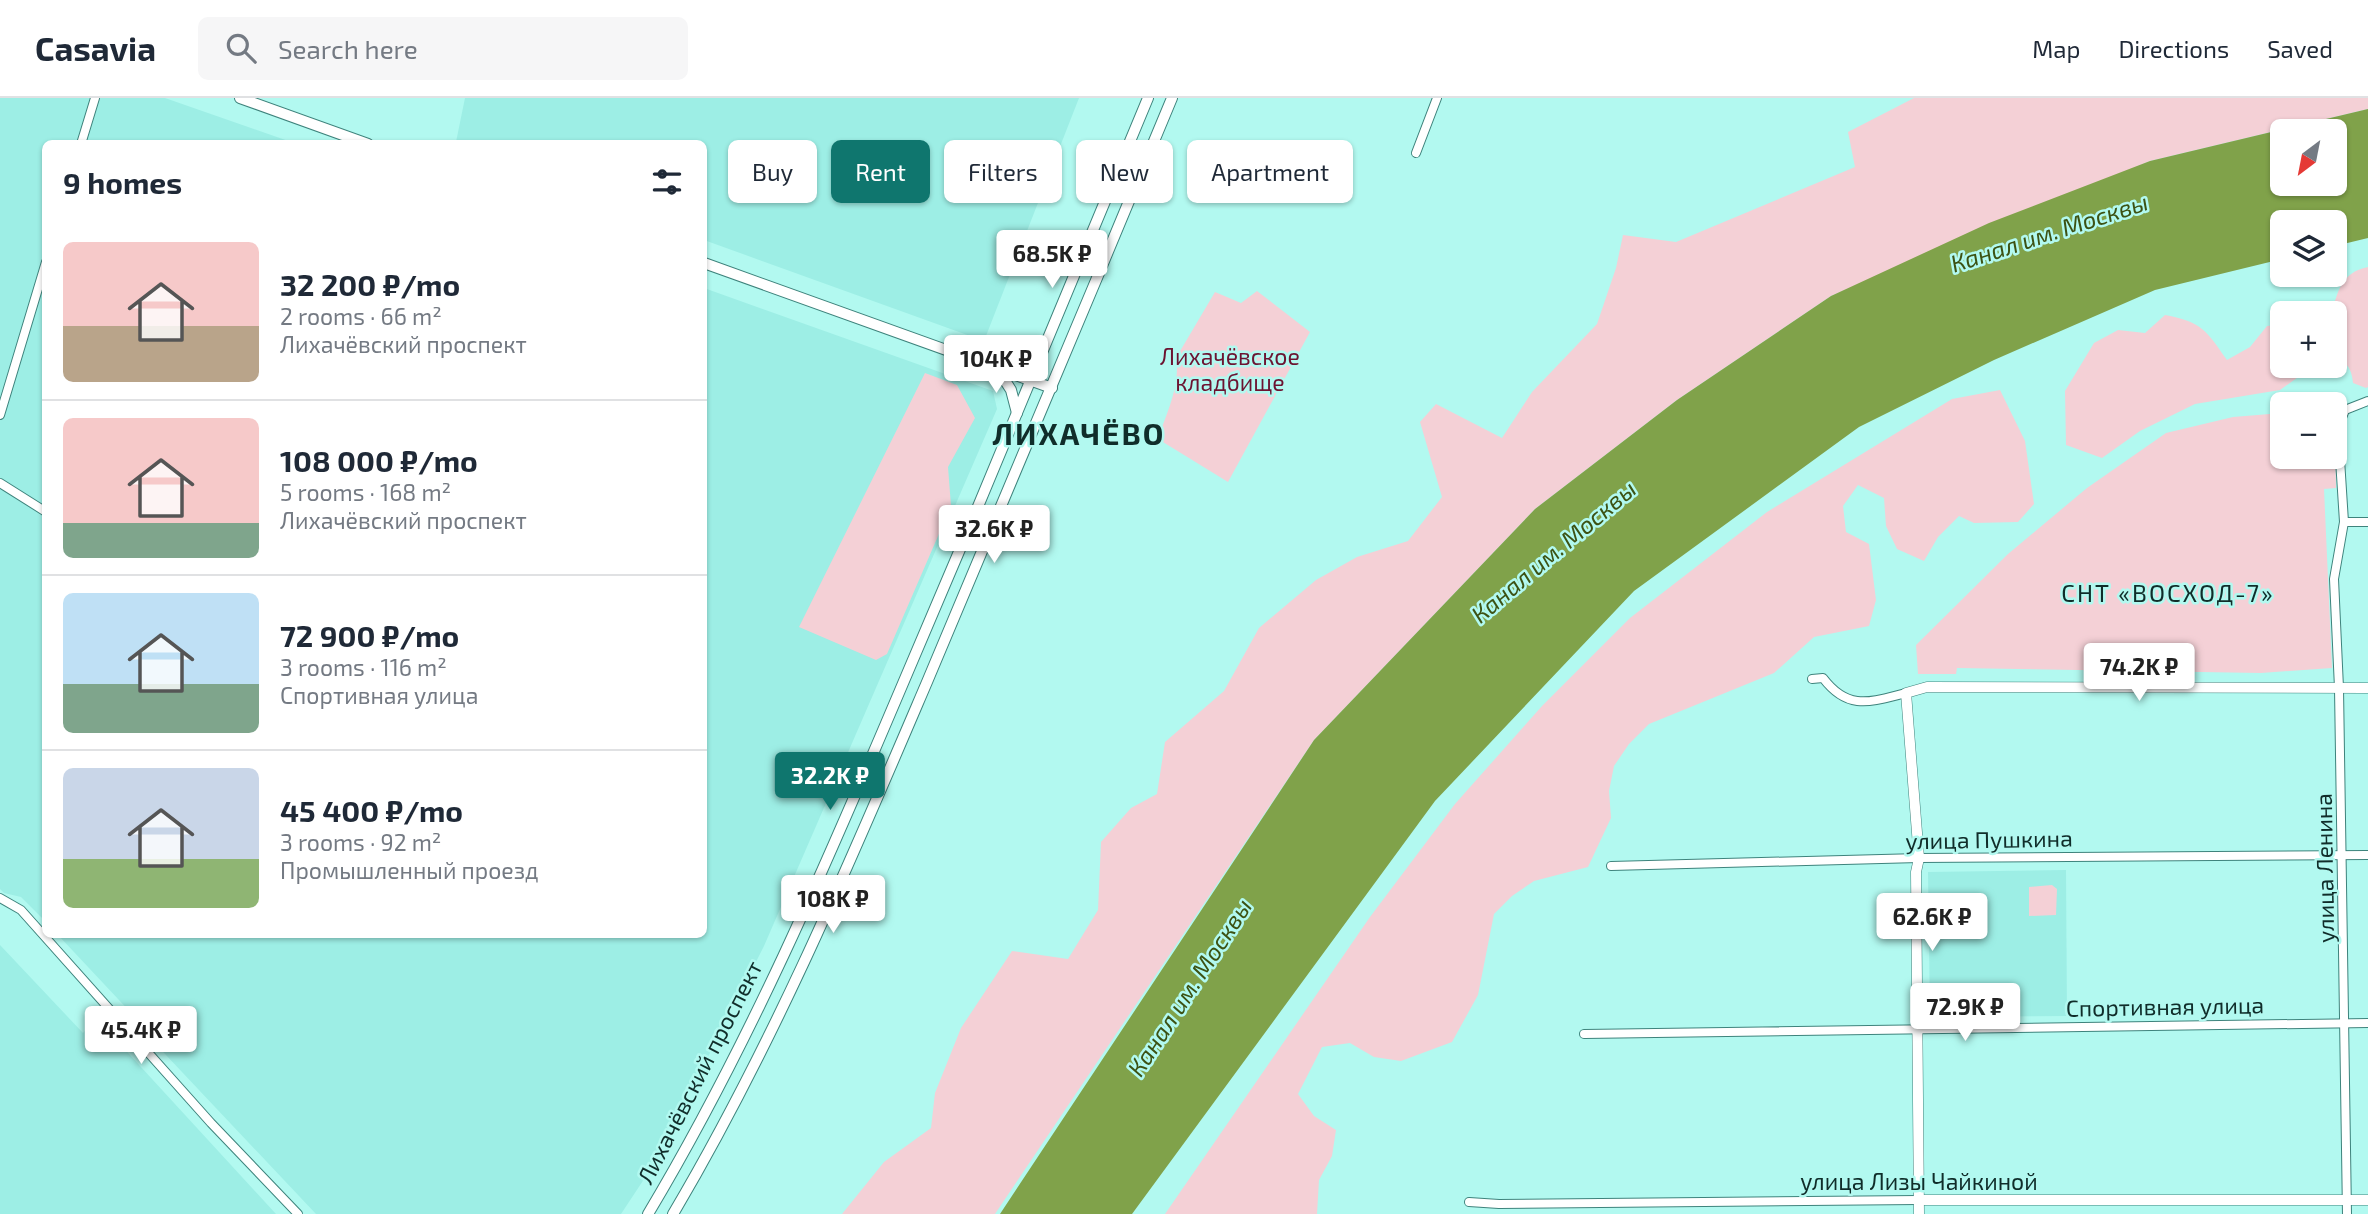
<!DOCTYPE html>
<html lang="en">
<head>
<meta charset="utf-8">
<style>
	:root { --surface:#fff; --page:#f6f6f7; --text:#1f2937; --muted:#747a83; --line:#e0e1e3; --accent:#0f766e }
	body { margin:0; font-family:"Exo 2",sans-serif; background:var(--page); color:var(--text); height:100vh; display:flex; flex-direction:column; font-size:26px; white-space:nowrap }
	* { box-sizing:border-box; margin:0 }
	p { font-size:23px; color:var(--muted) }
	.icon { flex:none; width:38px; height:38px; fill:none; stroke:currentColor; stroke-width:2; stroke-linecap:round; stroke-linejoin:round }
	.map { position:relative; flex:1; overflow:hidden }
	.panel { position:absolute; left:42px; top:42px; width:665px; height:798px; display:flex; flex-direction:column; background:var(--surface); border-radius:10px; box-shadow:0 2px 5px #0004 }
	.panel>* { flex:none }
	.guide { position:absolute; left:728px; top:42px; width:665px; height:63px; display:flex; gap:14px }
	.needle { width:46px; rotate:212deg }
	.fabs { position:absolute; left:2270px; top:21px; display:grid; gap:14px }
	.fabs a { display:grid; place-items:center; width:77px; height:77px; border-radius:10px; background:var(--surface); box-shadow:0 2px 5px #0004; font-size:35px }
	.price { position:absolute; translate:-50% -60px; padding:0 16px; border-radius:7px; background:#fff; color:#222; font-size:23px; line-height:46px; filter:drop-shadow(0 2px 4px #0008) }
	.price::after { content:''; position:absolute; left:50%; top:42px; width:21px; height:16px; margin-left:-10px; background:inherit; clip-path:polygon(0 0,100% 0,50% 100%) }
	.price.current { background:var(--accent); color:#fff }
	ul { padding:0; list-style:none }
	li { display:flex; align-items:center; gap:21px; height:175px; padding:0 21px }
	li+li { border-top:2px solid var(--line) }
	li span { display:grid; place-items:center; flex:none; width:196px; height:140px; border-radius:10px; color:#555 }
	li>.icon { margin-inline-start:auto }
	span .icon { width:84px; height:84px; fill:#fffc; stroke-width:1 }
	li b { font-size:30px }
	h2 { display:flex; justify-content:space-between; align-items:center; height:84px; padding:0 21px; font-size:30px }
	.tag { padding:0 24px; border-radius:10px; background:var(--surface); box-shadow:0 2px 5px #0004; font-size:24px; line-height:63px }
	.tag.current { background:var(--accent); color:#fff }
	header { display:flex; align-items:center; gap:42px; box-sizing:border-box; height:98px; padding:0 35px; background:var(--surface); border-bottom:2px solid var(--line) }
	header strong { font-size:33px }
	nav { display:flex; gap:38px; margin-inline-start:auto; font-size:24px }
	.search { width:490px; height:63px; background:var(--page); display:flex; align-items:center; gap:18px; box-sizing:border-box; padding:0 24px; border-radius:10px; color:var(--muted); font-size:26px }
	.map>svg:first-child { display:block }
	.built { fill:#9deee5 }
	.green { fill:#f4d0d6 }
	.water { fill:#80a24a; fill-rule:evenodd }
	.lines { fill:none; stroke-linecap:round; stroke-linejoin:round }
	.minor-casing { stroke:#3e837c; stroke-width:10 }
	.tertiary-casing { stroke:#3e837c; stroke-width:11 }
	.secondary-casing { stroke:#3e837c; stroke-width:12 }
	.minor { stroke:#fff; stroke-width:8 }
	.tertiary { stroke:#fff; stroke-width:10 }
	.secondary { stroke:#fff; stroke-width:10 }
	.labels { text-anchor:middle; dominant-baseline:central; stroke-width:5; stroke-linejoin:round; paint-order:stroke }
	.park-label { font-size:23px; fill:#6c1431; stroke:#b2f9f0 }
	.street-label { font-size:23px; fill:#102d2a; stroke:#b2f9f0 }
	.water-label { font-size:24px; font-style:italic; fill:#3c5213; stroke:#b2f9f0 }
	.neighbourhood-label { font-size:24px; letter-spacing:2px; fill:#102d2a; stroke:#b2f9f0 }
	.district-label { font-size:30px; font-weight:bold; letter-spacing:2px; fill:#102d2a; stroke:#b2f9f0 }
</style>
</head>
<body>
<header>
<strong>Casavia</strong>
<div class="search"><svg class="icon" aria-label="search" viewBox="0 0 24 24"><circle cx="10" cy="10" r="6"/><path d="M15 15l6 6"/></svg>Search here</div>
<nav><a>Map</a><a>Directions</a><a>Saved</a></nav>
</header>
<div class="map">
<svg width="2368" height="1116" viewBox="0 0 2368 1116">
	<rect width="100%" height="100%" fill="#b2f9f0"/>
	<!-- built -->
	<g class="built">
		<path d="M0,0H165L294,45L46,46L45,823L21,799L4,795L0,791Z"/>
		<path d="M465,0H1079L984,243L704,142L707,135L704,133V46L460,45L456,44Z"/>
		<path d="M704,190L993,293L997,311L764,848L654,1066L621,1116H316L149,939V934L58,837L704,836Z"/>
		<path d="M2066,772L2067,918L1930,919L1928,774Z"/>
		<path d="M0,847L83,935L96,920L276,1116H0Z"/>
	</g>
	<!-- green -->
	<g class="green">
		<path d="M1914,0H2368V11L2150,63L1831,198L1677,302L1535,411L1314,642L995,1116H842L884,1064L931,1030L935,995L961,930L1012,853L1068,861L1098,812L1101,744L1131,710L1157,696L1165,644L1224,593L1259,530L1316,482L1357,459L1408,443L1442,399L1420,324L1436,306L1502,340L1532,294L1597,226L1616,170L1623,137L1676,144L1855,69L1848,34Z"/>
		<path d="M2368,169V289L2366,290L2353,285C2352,273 2348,263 2335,261L2334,215H2331C2339,193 2340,175 2368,169Z"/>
		<path d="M1257,193L1310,234L1228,384L1158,341C1166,316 1181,287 1176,260L1215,194L1241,205Z"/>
		<path d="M2165,217C2202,224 2206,232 2227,262L2250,249L2267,228L2282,226V268H2303L2301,277L2280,292L2195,306L2140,333L2102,360L2066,347L2065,293L2094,245L2118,232L2145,235Z"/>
		<path d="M925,275L957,287L975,320L948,369L951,408L887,556L876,562L799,529Z"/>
		<path d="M2000,292L2025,343L2034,406L2018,424L1974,425L1959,418L1938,439L1924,463L1897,451L1886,428L1884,400L1858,387L1843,408L1846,434L1869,446L1876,502L1869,528L1814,539L1774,575L1649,626L1629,646L1614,668L1609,693L1611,720L1588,769L1534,783L1512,798L1494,816L1478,897L1452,944L1401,963L1374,959L1350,945L1322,949L1298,996L1314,1018L1336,1032L1332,1058L1319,1082L1317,1116H1165L1370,819L1455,706L1542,608L1630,520L1767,414L1952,301Z"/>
		<path d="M2282,315V359H2334L2335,334L2336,390L2324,391L2332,570L2261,575L1957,570L1956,576H1918L1916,547L2008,456L2087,390L2166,335L2233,319Z"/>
		<path d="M2052,787L2057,791L2056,817L2029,818V789Z"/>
	</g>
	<!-- water -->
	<path class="water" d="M2368,11V140L2335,148L2334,124H2282V161L2155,192L1994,262L1859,329L1634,493L1435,703L1132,1116H1000L1314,642L1535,411L1677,302L1831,198L1989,125L2150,63ZM2282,33H2334V86H2282Z"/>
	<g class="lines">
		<defs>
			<g id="minor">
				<path d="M81,46L95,0"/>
				<path d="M1416,55L1437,0"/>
				<path d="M0,317L46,164"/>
				<path d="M0,385L46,414"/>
				<path d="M2344,424H2368"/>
				<path d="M1812,581L1823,580C1848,613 1870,604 1906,595"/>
				<path d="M1611,768L1919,760L2368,757"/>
				<path d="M0,800L21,812L211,1025L298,1116"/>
				<path d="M1584,936L2368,925"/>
				<path d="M1469,1104L1499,1106L1919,1102"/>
				<path d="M2347,1116L2339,590L2334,481L2344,424L2338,330L2345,312L2368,303"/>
			</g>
			<g id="tertiary">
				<path d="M1919,1102H2368"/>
				<path d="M1919,1116L1916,774L1919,760L1906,595L1927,589L2368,590"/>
			</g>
			<g id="secondary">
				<path d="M240,0L368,46"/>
				<path d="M704,165L1052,290"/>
				<path d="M997,270L1011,292L1017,315"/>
				<path d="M1003,270L1024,265L1042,248"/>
				<path d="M648,1116C748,949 825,769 901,590C985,394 1067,197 1148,0"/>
				<path d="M673,1116C773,947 850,764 927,584C1009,390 1091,195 1172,0"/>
			</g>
		</defs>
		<!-- minor casing -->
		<use href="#minor" class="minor-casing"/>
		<!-- tertiary casing -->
		<use href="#tertiary" class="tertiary-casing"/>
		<!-- secondary casing -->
		<use href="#secondary" class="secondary-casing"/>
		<!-- minor -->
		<use href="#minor" class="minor"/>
		<!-- tertiary -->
		<use href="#tertiary" class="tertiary"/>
		<!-- secondary -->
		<use href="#secondary" class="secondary"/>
	</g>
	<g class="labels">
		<!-- park labels -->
		<g class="park-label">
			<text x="1230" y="258">Лихачёвское<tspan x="1230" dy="26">кладбище</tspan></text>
		</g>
		<!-- street labels -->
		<g class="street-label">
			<text transform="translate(1989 741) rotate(-1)">улица Пушкина</text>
			<text transform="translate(2324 770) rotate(-91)">улица Ленина</text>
			<text transform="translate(2165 908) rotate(-1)">Спортивная улица</text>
			<text transform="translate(699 974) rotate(-63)">Лихачёвский проспект</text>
			<text x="1919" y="1083">улица Лизы Чайкиной</text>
		</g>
		<!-- water labels -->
		<g class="water-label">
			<text transform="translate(2049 134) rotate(-18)">Канал им. Москвы</text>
			<text transform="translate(1553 453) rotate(-40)">Канал им. Москвы</text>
			<text transform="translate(1189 889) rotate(-57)">Канал им. Москвы</text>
		</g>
		<!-- neighbourhood labels -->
		<g class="neighbourhood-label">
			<text x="2168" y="494">СНТ «ВОСХОД-7»</text>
		</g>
		<!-- district labels -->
		<g class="district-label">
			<text x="1079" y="335">ЛИХАЧЁВО</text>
		</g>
	</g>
</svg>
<div class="fabs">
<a><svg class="needle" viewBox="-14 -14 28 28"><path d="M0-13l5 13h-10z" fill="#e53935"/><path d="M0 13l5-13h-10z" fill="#747a83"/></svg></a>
<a><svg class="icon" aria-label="layers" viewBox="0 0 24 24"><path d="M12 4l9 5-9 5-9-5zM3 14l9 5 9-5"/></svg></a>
<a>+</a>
<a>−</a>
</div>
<b class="price" style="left:1052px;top:192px">68.5K ₽</b>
<b class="price" style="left:996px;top:297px">104K ₽</b>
<b class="price" style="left:994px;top:467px">32.6K ₽</b>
<b class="price" style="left:2139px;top:605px">74.2K ₽</b>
<b class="price current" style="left:830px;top:714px">32.2K ₽</b>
<b class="price" style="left:833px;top:837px">108K ₽</b>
<b class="price" style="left:1932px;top:855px">62.6K ₽</b>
<b class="price" style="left:1965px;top:945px">72.9K ₽</b>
<b class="price" style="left:141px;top:968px">45.4K ₽</b>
<div class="guide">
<a class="tag">Buy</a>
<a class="tag current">Rent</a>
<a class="tag">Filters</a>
<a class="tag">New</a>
<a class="tag">Apartment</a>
</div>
<section class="panel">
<h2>9 homes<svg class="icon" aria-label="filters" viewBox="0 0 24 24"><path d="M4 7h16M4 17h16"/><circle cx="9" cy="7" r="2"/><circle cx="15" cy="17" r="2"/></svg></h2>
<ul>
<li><span style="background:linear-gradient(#f6c9c9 60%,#b9a48a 0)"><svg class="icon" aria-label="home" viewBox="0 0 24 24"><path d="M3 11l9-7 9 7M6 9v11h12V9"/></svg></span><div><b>32 200 ₽/mo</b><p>2 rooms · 66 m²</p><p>Лихачёвский проспект</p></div></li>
<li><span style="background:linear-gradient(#f6c9c9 75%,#7fa58c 0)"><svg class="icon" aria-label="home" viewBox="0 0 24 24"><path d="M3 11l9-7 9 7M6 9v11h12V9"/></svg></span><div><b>108 000 ₽/mo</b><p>5 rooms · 168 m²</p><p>Лихачёвский проспект</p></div></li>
<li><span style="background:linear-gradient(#bfe0f5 65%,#7fa58c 0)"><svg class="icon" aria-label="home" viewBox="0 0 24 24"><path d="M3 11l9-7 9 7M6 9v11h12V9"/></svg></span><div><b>72 900 ₽/mo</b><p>3 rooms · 116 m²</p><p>Спортивная улица</p></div></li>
<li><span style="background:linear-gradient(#c9d6e8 65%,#8fb573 0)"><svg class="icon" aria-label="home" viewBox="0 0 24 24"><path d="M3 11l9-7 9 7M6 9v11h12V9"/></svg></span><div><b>45 400 ₽/mo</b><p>3 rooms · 92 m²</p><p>Промышленный проезд</p></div></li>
</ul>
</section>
</div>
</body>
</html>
